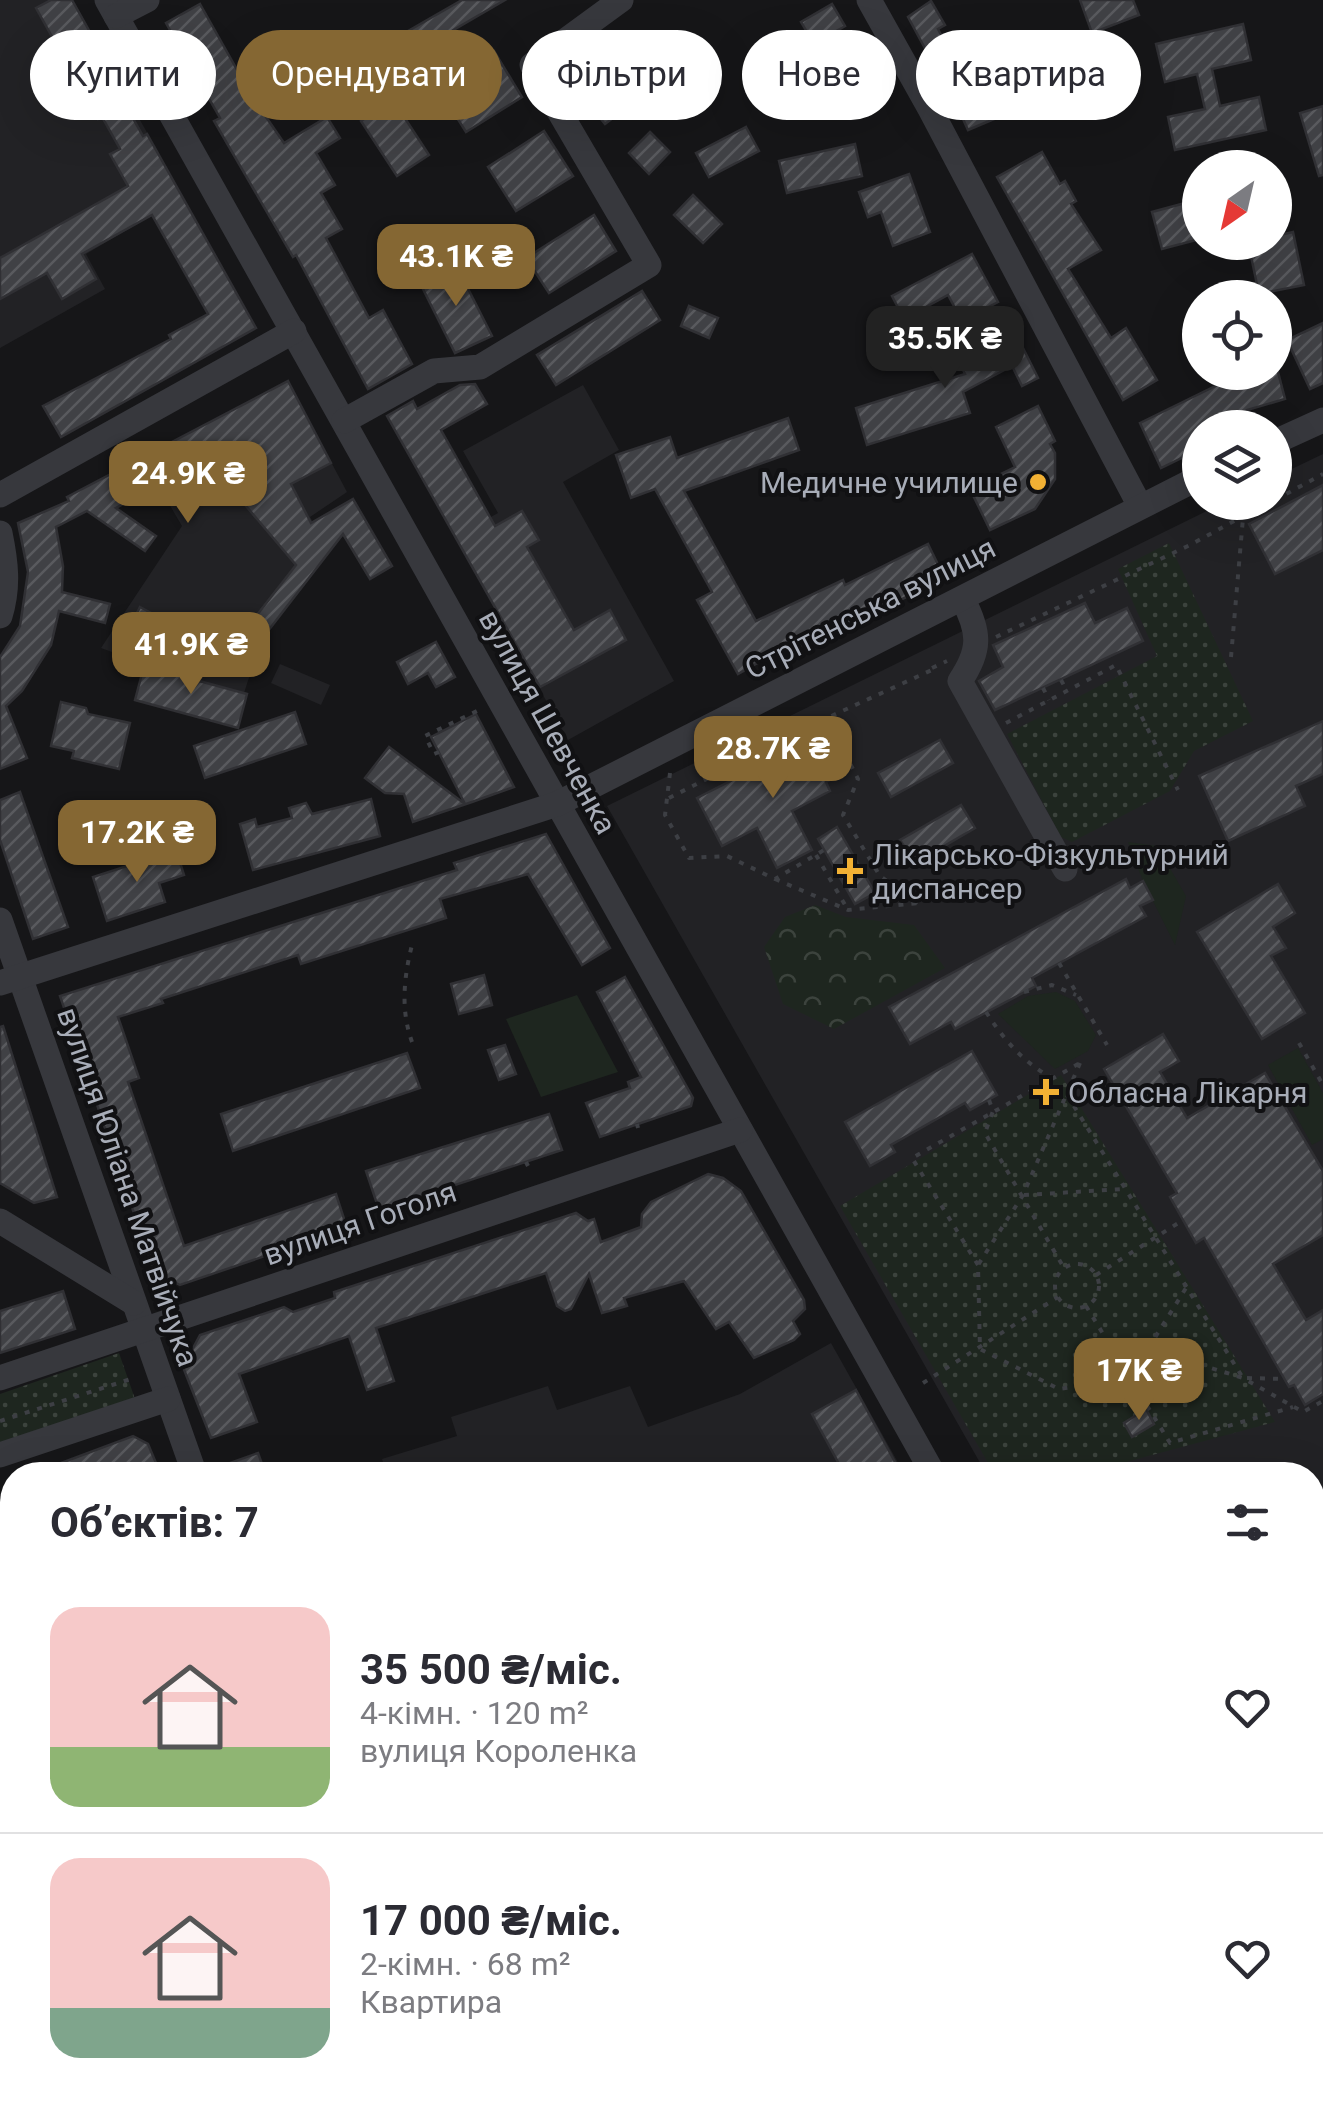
<!DOCTYPE html>
<html lang="uk">
<head>
<meta charset="utf-8">
<style>
	:root { --surface:#fff; --page:#f7f7f7; --text:#2b2b33; --muted:#7c7c81; --line:#e1e1e2; --accent:#856733 }
	body { margin:0; font-family:Roboto,sans-serif; background:var(--page); color:var(--text); height:100vh; display:flex; flex-direction:column; font-size:38px; white-space:nowrap }
	* { box-sizing:border-box; margin:0 }
	p { font-size:32px; color:var(--muted) }
	.icon { flex:none; width:55px; height:55px; fill:none; stroke:currentColor; stroke-width:2; stroke-linecap:round; stroke-linejoin:round }
	.map { position:relative; flex:1; overflow:hidden }
	.side { position:absolute; left:0px; top:1462px; width:1325px; height:642px; display:flex; flex-direction:column; background:var(--surface); border-radius:40px 40px 0 0; box-shadow:0 10px 40px #0002 }
	.side>* { flex:none }
	.hud { position:absolute; left:30px; top:30px; width:1265px; height:90px; display:flex; gap:20px }
	.needle { width:65px; rotate:214deg }
	.fabs { position:absolute; left:1182px; top:150px; display:grid; gap:20px }
	.fabs a { display:grid; place-items:center; width:110px; height:110px; border-radius:50%; background:var(--surface); box-shadow:0 10px 40px #0002; font-size:50px }
	.price { position:absolute; translate:-50% -85px; padding:0 22px; border-radius:20px; background:var(--accent); color:#fff; font-size:32px; line-height:65px; filter:drop-shadow(0 2px 5px #0008) }
	.price::after { content:''; position:absolute; left:50%; top:60px; width:30px; height:22px; margin-left:-15px; background:inherit; clip-path:polygon(0 0,100% 0,50% 100%) }
	.price.current { background:#222; color:#fff }
	ul { padding:0; list-style:none }
	li { display:flex; align-items:center; gap:30px; height:250px; padding:0 50px }
	li+li { border-top:2px solid var(--line) }
	li span { display:grid; place-items:center; flex:none; width:280px; height:200px; border-radius:30px; color:#555 }
	li>.icon { margin-inline-start:auto }
	span .icon { width:120px; height:120px; fill:#fffc; stroke-width:1 }
	li b { font-size:42px }
	h2 { display:flex; justify-content:space-between; align-items:center; height:120px; padding:0 50px; font-size:42px }
	.pill { padding:0 35px; border-radius:45px; background:var(--surface); box-shadow:0 10px 40px #0002; font-size:35px; line-height:90px }
	.pill.current { background:var(--accent); color:#fff }
	.map>svg:first-child { display:block }
	.built { fill:#222225 }
	.green { fill:#1e261f }
	.forest { fill:url(#forest-crowns) }
	.park { fill:url(#park-dots) }
	.building { fill:url(#building-hatch); stroke:#303034; stroke-width:2.5 }
	.lines { fill:none; stroke-linecap:round; stroke-linejoin:round }
	.path { stroke:#3d3f44; stroke-width:4; stroke-dasharray:5 8; stroke-linecap:butt }
	.minor { stroke:#37383d; stroke-width:25 }
	.major { stroke:#53555c; stroke-width:30 }
	.poi-dot { fill:#f2b134; stroke:#111113; stroke-width:4 }
	.labels { text-anchor:middle; dominant-baseline:central; stroke-width:8; stroke-linejoin:round; paint-order:stroke }
	.poi-label { font-size:30px; fill:#a8adb8; stroke:#111113; text-anchor:start }
	.street-label { font-size:30px; fill:#a8adb8; stroke:#111113 }
</style>
</head>
<body>
<div class="map">
<svg width="1323" height="2104" viewBox="0 0 1323 2104">
	<defs>
		<pattern id="forest-crowns" width="20" height="18" patternUnits="userSpaceOnUse" patternTransform="scale(2.5)"><rect width="20" height="18" fill="#1e261f"/><path d="M2 6a3 3 0 1 1 6 0M12 15a3 3 0 1 1 6 0" fill="none" stroke="#3c433d"/></pattern>
		<pattern id="park-dots" width="8" height="8" patternUnits="userSpaceOnUse" patternTransform="scale(2.5)"><rect width="8" height="8" fill="#1e261f"/><path d="M2 2h.1M6 6h.1" fill="none" stroke="#3c433d" stroke-width="1.8" stroke-linecap="round"/></pattern>
		<pattern id="building-hatch" width="6" height="6" patternUnits="userSpaceOnUse" patternTransform="scale(2.5)"><rect width="6" height="6" fill="#404145"/><path d="M-1 1l2-2M0 6l6-6M5 7l2-2" fill="none" stroke="#595a5e"/></pattern>
	</defs>
	<rect width="100%" height="100%" fill="#161618"/>
	<!-- built -->
	<g class="built">
		<path d="M0,0H73L183,197L86,254L105,289L0,348Z"/>
		<path d="M288,381L347,492L310,517L330,552L261,641L244,693L170,673L101,648L182,526L158,485Z"/>
		<path d="M583,385L619,450L563,482L674,681L568,740L455,537L498,513L463,451Z"/>
		<path d="M1323,454V1920L1313,1924L1312,1475H987L607,806L1223,503L1275,502V477Z"/>
		<path d="M280,664L330,685L321,705L271,683Z"/>
		<path d="M831,1343L905,1475H387L382,1459L457,1436L451,1417L548,1386L557,1410L630,1386L648,1427L740,1394Z"/>
		<path d="M1323,2025V2104H1296L1292,2093L1312,2092L1313,2030Z"/>
	</g>
	<!-- green -->
	<g class="green">
		<path d="M1128,842L1157,846L1186,896L1175,945L1143,881Z"/>
		<path d="M1056,992L1075,1001L1096,1035L1088,1051L1055,1069L998,1014L1028,996Z"/>
		<path d="M577,995L618,1072L541,1097L506,1019Z"/>
		<path d="M1298,1048L1323,1093V1139L1312,1145L1268,1065Z"/>
		<path d="M12,1682V1744L8,1746L0,1722V1687Z"/>
	</g>
	<!-- forest -->
	<path class="forest" d="M815,905L846,917L914,925L945,968L834,1029L783,1004L764,947L785,917Z"/>
	<!-- park -->
	<g class="park">
		<path d="M1169,543L1253,721L1194,751L1170,791L1072,842L1061,837L1007,734L1157,656L1118,569Z"/>
		<path d="M1061,1075L1275,1422L1078,1475H995L840,1206Z"/>
		<path d="M119,1353L135,1399L0,1446V1394Z"/>
		<path d="M634,2093H709L713,2104H639Z"/>
	</g>
	<!-- building -->
	<g class="building">
		<path d="M51,0H72L129,102L125,104L143,136L147,134L256,328L61,437L43,406L171,339L169,335L208,314L152,215L82,254L96,279L62,299L47,273L0,299V258L128,186L110,154L120,149L102,117L98,119L36,8Z"/>
		<path d="M462,0H505L407,57L396,38Z"/>
		<path d="M1080,0H1133L1139,15L1092,33Z"/>
		<path d="M931,1L945,25L938,29L975,100L1003,88L1013,111L968,130L949,88L947,89L908,17Z"/>
		<path d="M200,4L253,98L284,143L327,117L340,138L316,153L335,185L321,193L342,229L326,238L369,318L383,310L412,364L368,389L296,255L293,257L214,121L220,118L166,23Z"/>
		<path d="M832,4L845,26L814,44L801,22Z"/>
		<path d="M1243,24L1251,60L1212,69L1220,106L1259,97L1266,130L1175,150L1168,117L1205,109L1197,74L1165,82L1156,44Z"/>
		<path d="M494,51L522,97L466,132L437,86Z"/>
		<path d="M858,53L872,72L864,77L876,97L863,106L836,69Z"/>
		<path d="M622,77L639,98L605,124L588,103Z"/>
		<path d="M393,100L429,155L397,176L361,121Z"/>
		<path d="M1323,106V175L1319,176L1300,113Z"/>
		<path d="M746,127L759,151L709,177L696,153Z"/>
		<path d="M544,131L573,176L516,211L488,167Z"/>
		<path d="M650,132L670,152L649,174L629,153Z"/>
		<path d="M855,144L862,176L787,193L779,161Z"/>
		<path d="M1042,152L1060,184L1065,181L1076,201L1071,204L1101,250L1068,269L1111,338L1126,328L1157,380L1123,400L997,177Z"/>
		<path d="M909,174L930,232L893,246L881,212L868,217L859,192Z"/>
		<path d="M693,195L722,224L703,243L674,215Z"/>
		<path d="M1200,199V239L1162,249L1152,212Z"/>
		<path d="M594,215L616,251L549,293L526,258Z"/>
		<path d="M1293,232L1304,285L1259,294L1248,242H1275V236Z"/>
		<path d="M972,254L998,302L962,321L948,295L904,319L892,296Z"/>
		<path d="M456,265L492,336L455,353L420,283Z"/>
		<path d="M642,291L660,320L556,385L537,355Z"/>
		<path d="M689,306L718,318L709,338L681,326Z"/>
		<path d="M1323,323V383L1310,389L1287,340Z"/>
		<path d="M1013,328L1038,378L1022,386L1012,366L963,392L970,413L867,445L856,408L965,374L957,357Z"/>
		<path d="M1244,372H1278L1285,399L1247,410L1253,423L1245,428H1200V449L1161,468L1140,423Z"/>
		<path d="M288,381L331,463L291,484L311,523L353,499L392,566L370,579L343,534L261,640L246,629L296,565L246,506L219,454L116,508L156,536L145,551L87,511L56,527L63,566L62,592L110,604L105,623L59,611L51,645L22,691L6,706L27,758L0,769V657L20,626L28,572L18,523L69,501L67,497Z"/>
		<path d="M475,384L487,404L441,430L495,526L522,511L539,540L527,547L574,630L610,610L626,640L540,687L387,416L413,401L417,409L460,385Z"/>
		<path d="M1038,406L1055,441L1050,444L1055,453V479L1035,509L990,530L970,489L1015,467L996,427Z"/>
		<path d="M788,418L799,450L684,491L756,621L843,580L845,585L928,544L945,579L781,656L779,651L738,674L697,600L712,592L655,489L631,498L616,455L670,437L677,458Z"/>
		<path d="M1323,485V550L1275,574L1249,524Z"/>
		<path d="M1085,603L1095,623L1127,608L1143,641L995,710L979,681L1003,667L993,645Z"/>
		<path d="M140,607L170,623L155,654L124,638Z"/>
		<path d="M436,642L455,677L436,687L428,673L408,684L397,662Z"/>
		<path d="M144,666L247,694L238,728L135,700Z"/>
		<path d="M61,702L86,708L88,714L130,723L119,769L72,758L74,751L51,746Z"/>
		<path d="M295,712L306,744L205,778L194,746Z"/>
		<path d="M476,714L514,787L472,802L413,822L404,794L385,793L365,778L389,747L465,804L431,737Z"/>
		<path d="M1323,721V774L1296,786L1305,806L1228,841L1199,776Z"/>
		<path d="M940,740L953,763L891,797L878,773Z"/>
		<path d="M805,743L812,756L833,746L846,772L826,782L830,791L792,811L812,850L777,868L757,828L722,846L697,798Z"/>
		<path d="M20,792L68,927L33,939L0,840V800Z"/>
		<path d="M371,799L380,836L253,870L240,824L255,819L257,827L292,818L289,808L306,803L312,814Z"/>
		<path d="M961,805L975,828L915,863L900,840Z"/>
		<path d="M837,827L875,893L855,904L818,839Z"/>
		<path d="M546,834L610,948L582,965L528,874L440,899L446,918L301,964L298,955L161,999L163,1003L118,1017L139,1078L128,1082L184,1246L336,1194L347,1228L180,1285L154,1272L60,996L457,870L454,863Z"/>
		<path d="M176,850L184,875L159,883L165,902L107,921L93,877Z"/>
		<path d="M1126,879L1130,888L1143,881L1153,900L1140,906L1146,916L1032,978L1036,986L955,1029L951,1022L910,1044L889,1007Z"/>
		<path d="M1278,884L1295,913L1273,927L1286,948L1271,956L1305,1013L1262,1039L1197,932Z"/>
		<path d="M484,975L492,1005L459,1014L451,984Z"/>
		<path d="M625,977L693,1098L691,1106L600,1137L586,1103L630,1088L628,1082L641,1077L597,992Z"/>
		<path d="M3,1026L57,1197L34,1203L0,1183V1027Z"/>
		<path d="M1163,1034L1179,1061L1160,1072L1187,1118L1265,1073L1323,1171V1235L1273,1264L1306,1320L1323,1310V1394L1305,1405L1294,1385L1289,1387L1204,1238L1196,1243L1170,1197L1177,1193L1104,1069Z"/>
		<path d="M505,1045L516,1074L499,1080L488,1050Z"/>
		<path d="M972,1051L997,1095L970,1110L965,1103L891,1145L895,1152L870,1166L845,1122Z"/>
		<path d="M407,1053L420,1088L233,1151L221,1114Z"/>
		<path d="M549,1114L562,1150L379,1210L366,1171Z"/>
		<path d="M708,1174L723,1178L741,1191L804,1300L805,1309L793,1321L800,1334L794,1340L754,1358L729,1322L716,1329L684,1281L624,1298L627,1306L602,1313L589,1274L571,1309L565,1311L557,1306L546,1273L376,1328L394,1381L367,1390L349,1336L239,1374L257,1422L211,1438L183,1367L200,1335L284,1307L293,1312L335,1298L334,1292L576,1213L588,1221L594,1219L601,1242L641,1227L642,1214L651,1202Z"/>
		<path d="M63,1291L75,1329L0,1353V1311Z"/>
		<path d="M856,1390L902,1475H845L812,1414Z"/>
		<path d="M1146,1409L1154,1424L1132,1437L1124,1423Z"/>
		<path d="M133,1436L148,1444L161,1475H29Z"/>
		<path d="M258,1453L266,1475H211L210,1470Z"/>
	</g>
	<g class="lines">
		<!-- path -->
		<g class="path">
			<path d="M1275,500L1323,474"/>
			<path d="M996,637L1190,545L1269,502"/>
			<path d="M1231,657L1243,518"/>
			<path d="M932,668L947,661"/>
			<path d="M1061,680L1067,691"/>
			<path d="M1043,688L1049,700"/>
			<path d="M827,718L858,779L843,815L880,876L918,903"/>
			<path d="M1006,723L1116,665L1178,790"/>
			<path d="M439,752L434,754L425,736L479,710"/>
			<path d="M670,773L665,815L689,858L727,856L775,879L824,850"/>
			<path d="M669,798L827,718L934,669"/>
			<path d="M816,855L848,910"/>
			<path d="M775,879L848,910L918,903"/>
			<path d="M1059,963L1107,1045"/>
			<path d="M1024,992L1052,985L1076,995"/>
			<path d="M986,1012C1005,1041 1022,1061 1052,1078"/>
			<path d="M412,1042C400,1009 404,975 413,941"/>
			<path d="M1299,1043L1323,1085"/>
			<path d="M1080,1063L1023,1195L978,1265L980,1349L1059,1389L1129,1379L1186,1288"/>
			<path d="M1067,1095L1243,1378"/>
			<path d="M989,1100L993,1111L985,1133L1064,1268"/>
			<path d="M637,1124L638,1128"/>
			<path d="M526,1162L528,1166"/>
			<path d="M1024,1195L1124,1189"/>
			<circle cx="1077" cy="1286" r="22"/>
			<path d="M978,1265L912,1158L1080,1063"/>
			<path d="M1096,1275L1183,1220"/>
			<path d="M1086,1306L1170,1443L1293,1407"/>
			<path d="M1150,1349L1243,1378L1303,1412L1323,1401"/>
			<path d="M1247,1378L1285,1379"/>
			<path d="M923,1383L1058,1297"/>
			<path d="M0,1421L134,1378"/>
			<path d="M0,1878L12,1873"/>
			<path d="M1312,2039L1316,2036"/>
		</g>
		<!-- minor -->
		<g class="minor">
			<path d="M107,0L934,1475"/>
			<path d="M869,0L930,109L1140,506"/>
			<path d="M116,16L147,0"/>
			<path d="M344,421L434,371L480,367L649,265L532,65L621,0"/>
			<path d="M1275,442L1323,420"/>
			<path d="M0,495L294,331"/>
			<path d="M0,533C6,562 9,587 0,616"/>
			<path d="M963,600C980,632 981,650 960,681L1065,869"/>
			<path d="M0,920L195,1475"/>
			<path d="M0,983L557,804L1200,477"/>
			<path d="M0,1221L134,1303"/>
			<path d="M0,1378L740,1130"/>
			<path d="M0,1455L168,1399"/>
			<path d="M1312,1530L1323,1547"/>
			<path d="M1312,1604L1323,1624"/>
			<path d="M0,1838L12,1834"/>
			<path d="M0,1917L12,1913"/>
			<path d="M419,2092L424,2104"/>
			<path d="M1262,2092L1267,2104"/>
			<path d="M215,2104L221,2092"/>
		</g>
		<!-- major -->
		<g class="major">
			<path d="M1312,2001L1323,1997"/>
			<path d="M1046,2104L1077,2092"/>
		</g>
	</g>
	<!-- markers -->
	<g class="poi-dot">
		<circle cx="1038" cy="482" r="10"/>
		<path d="M845 856h10v10h10v10h-10v10h-10v-10h-10v-10h10z"/>
		<path d="M1041 1077h10v10h10v10h-10v10h-10v-10h-10v-10h10z"/>
	</g>
	<g class="labels">
		<!-- poi labels -->
		<g class="poi-label">
			<text x="1018" y="482" text-anchor="end">Медичне училище</text>
			<text x="872" y="854">Лікарсько-Фізкультурний<tspan x="872" dy="34">диспансер</tspan></text>
			<text x="1068" y="1092">Обласна Лікарня</text>
		</g>
		<!-- street labels -->
		<g class="street-label">
			<text transform="translate(870 608) rotate(-27)">Стрітенська вулиця</text>
			<text transform="translate(548 722) rotate(61)">вулиця Шевченка</text>
			<text transform="translate(128 1187) rotate(71)">вулиця Юліана Матвійчука</text>
			<text transform="translate(360 1223) rotate(-19)">вулиця Гоголя</text>
		</g>
	</g>
</svg>
<div class="fabs">
<a><svg class="needle" viewBox="-14 -14 28 28"><path d="M0-13l5 13h-10z" fill="#e53935"/><path d="M0 13l5-13h-10z" fill="#7c7c81"/></svg></a>
<a><svg class="icon" aria-label="locate" viewBox="0 0 24 24"><circle cx="12" cy="12" r="6"/><path d="M12 2v4M12 18v4M2 12h4M18 12h4"/></svg></a>
<a><svg class="icon" aria-label="layers" viewBox="0 0 24 24"><path d="M12 4l9 5-9 5-9-5zM3 14l9 5 9-5"/></svg></a>
</div>
<b class="price" style="left:456px;top:309px">43.1K ₴</b>
<b class="price current" style="left:945px;top:391px">35.5K ₴</b>
<b class="price" style="left:188px;top:526px">24.9K ₴</b>
<b class="price" style="left:191px;top:697px">41.9K ₴</b>
<b class="price" style="left:773px;top:801px">28.7K ₴</b>
<b class="price" style="left:137px;top:885px">17.2K ₴</b>
<b class="price" style="left:1139px;top:1423px">17K ₴</b>
<div class="hud">
<a class="pill">Купити</a>
<a class="pill current">Орендувати</a>
<a class="pill">Фільтри</a>
<a class="pill">Нове</a>
<a class="pill">Квартира</a>
</div>
<section class="side">
<h2>Об’єктів: 7<svg class="icon" aria-label="filters" viewBox="0 0 24 24"><path d="M4 7h16M4 17h16"/><circle cx="9" cy="7" r="2"/><circle cx="15" cy="17" r="2"/></svg></h2>
<ul>
<li><span style="background:linear-gradient(#f6c9c9 70%,#8fb573 0)"><svg class="icon" aria-label="home" viewBox="0 0 24 24"><path d="M3 11l9-7 9 7M6 9v11h12V9"/></svg></span><div><b>35 500 ₴/міс.</b><p>4-кімн. · 120 m²</p><p>вулиця Короленка</p></div><svg class="icon" aria-label="heart" viewBox="0 0 24 24"><path d="M12 20l-8-8c-3-5 5-10 8-4 3-6 11-1 8 4z"/></svg></li>
<li><span style="background:linear-gradient(#f6c9c9 75%,#7fa58c 0)"><svg class="icon" aria-label="home" viewBox="0 0 24 24"><path d="M3 11l9-7 9 7M6 9v11h12V9"/></svg></span><div><b>17 000 ₴/міс.</b><p>2-кімн. · 68 m²</p><p>Квартира</p></div><svg class="icon" aria-label="heart" viewBox="0 0 24 24"><path d="M12 20l-8-8c-3-5 5-10 8-4 3-6 11-1 8 4z"/></svg></li>
</ul>
</section>
</div>
</body>
</html>
